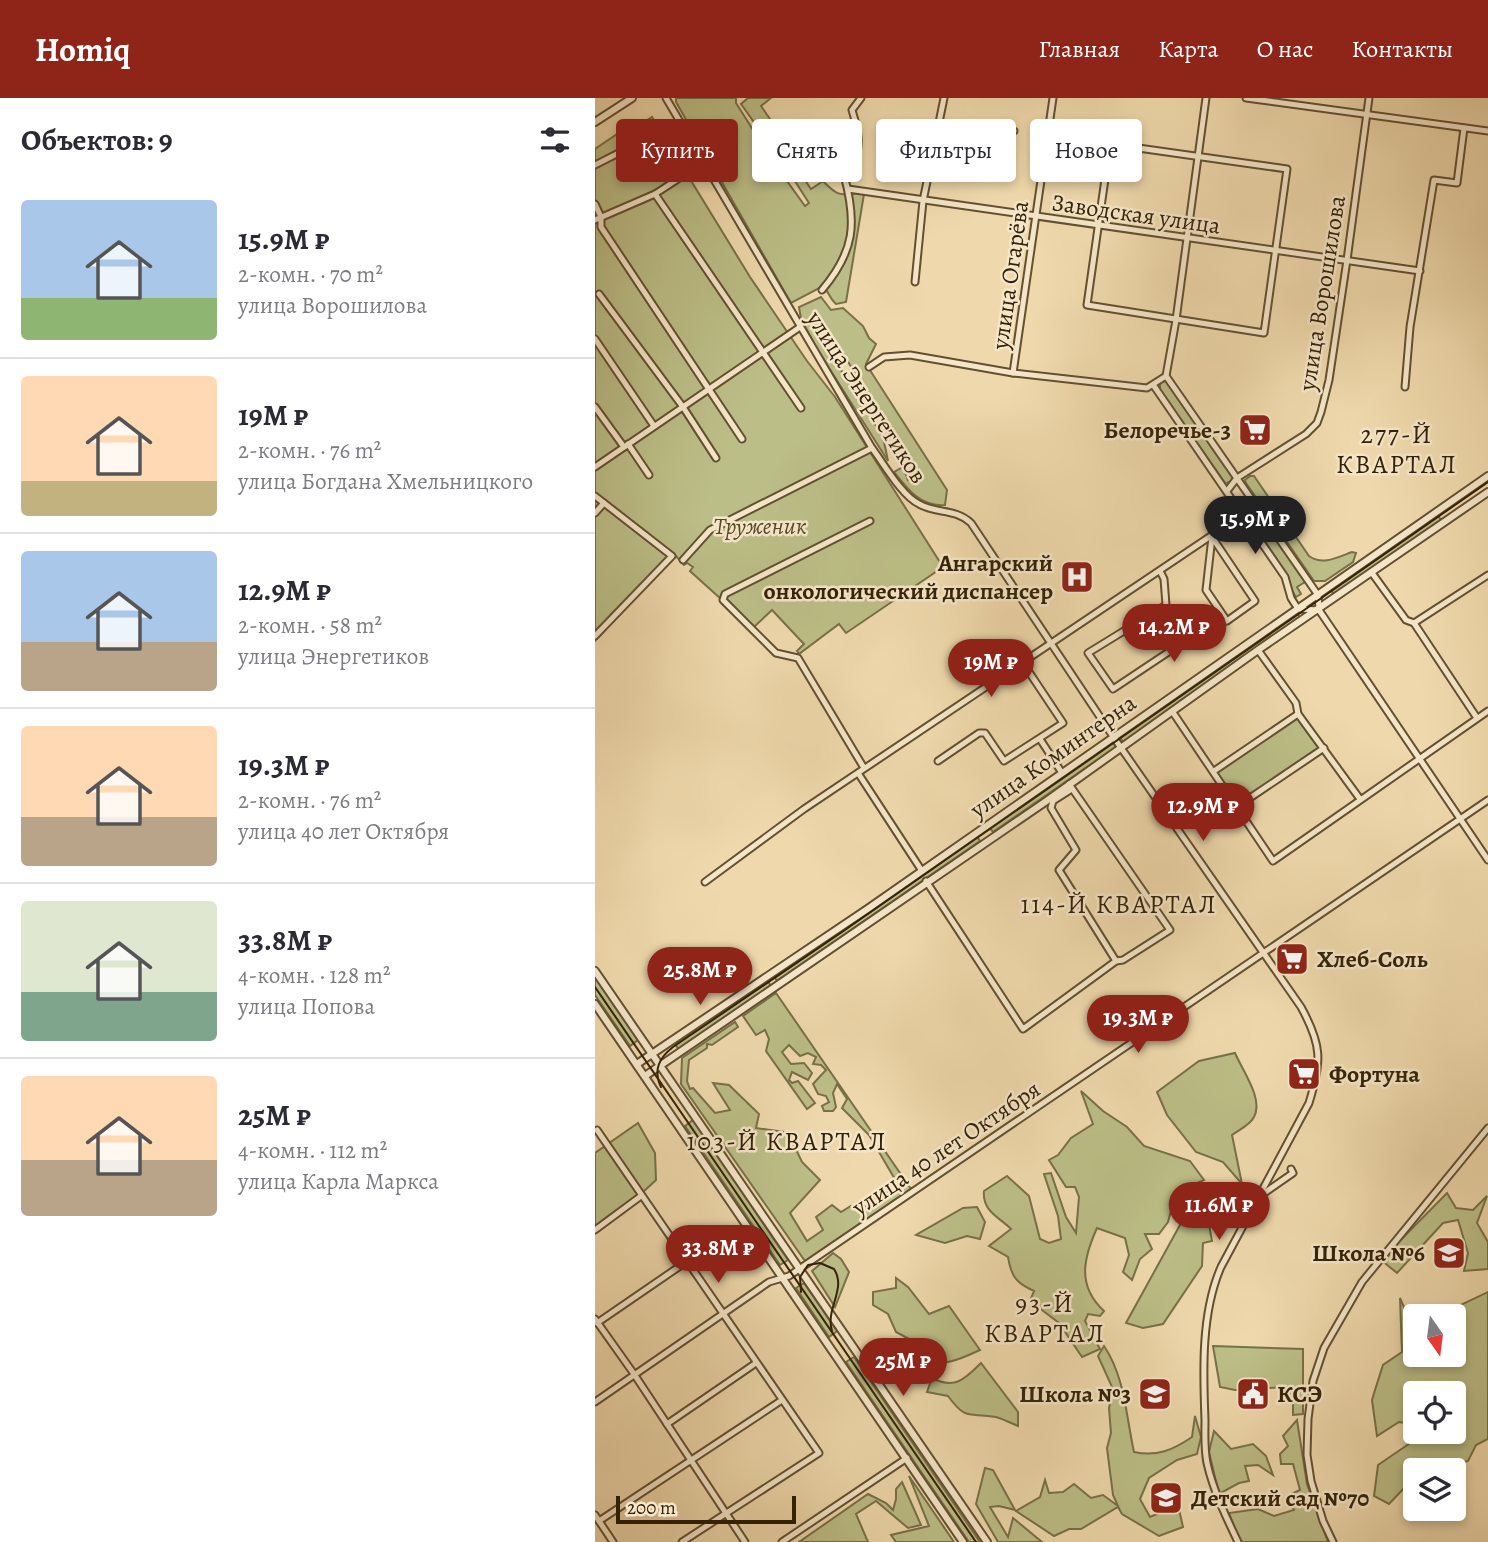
<!DOCTYPE html>
<html lang="ru">
<head>
<meta charset="utf-8">
<style>
	:root { --surface:#fff; --page:#f7f7f7; --text:#2b2b33; --muted:#7c7c81; --line:#e1e1e2; --accent:#8f2418 }
	body { margin:0; font-family:Alegreya,serif; background:var(--page); color:var(--text); height:100vh; display:flex; flex-direction:column; font-size:26px; white-space:nowrap }
	* { box-sizing:border-box; margin:0 }
	p { font-size:23px; color:var(--muted) }
	.icon { flex:none; width:38px; height:38px; fill:none; stroke:currentColor; stroke-width:2; stroke-linecap:round; stroke-linejoin:round }
	.map { position:relative; flex:1; overflow:hidden }
	.drawer { display:flex; flex-direction:column; background:var(--surface); width:595px }
	.drawer>* { flex:none }
	.guide { position:absolute; left:21px; top:21px; width:665px; height:63px; display:flex; gap:14px }
	.needle { width:46px; rotate:166deg }
	.fabs { position:absolute; left:808px; top:1206px; display:grid; gap:14px }
	.fabs a { display:grid; place-items:center; width:63px; height:63px; border-radius:7px; background:var(--surface); box-shadow:0 4px 10px #0003; font-size:35px }
	.scale { position:absolute; left:21px; bottom:18px; width:180px; box-sizing:border-box; padding-left:7px; border:4px solid #342207; border-top:0; font-size:19px; line-height:24px; white-space:nowrap; color:#342207; -webkit-text-stroke:5px #f5e6c9; paint-order:stroke }
	.price { position:absolute; translate:-50% -60px; padding:0 16px; border-radius:24px; background:var(--accent); color:#fff; font-size:23px; line-height:46px; filter:drop-shadow(0 2px 4px #0008) }
	.price::after { content:''; position:absolute; left:50%; top:42px; width:21px; height:16px; margin-left:-10px; background:inherit; clip-path:polygon(0 0,100% 0,50% 100%) }
	.price.selected { background:#222; color:#fff }
	ul { padding:0; list-style:none }
	li { display:flex; align-items:center; gap:21px; height:175px; padding:0 21px }
	li+li { border-top:2px solid var(--line) }
	li span { display:grid; place-items:center; flex:none; width:196px; height:140px; border-radius:7px; color:#555 }
	li>.icon { margin-inline-start:auto }
	span .icon { width:84px; height:84px; fill:#fffc; stroke-width:1 }
	li b { font-size:30px }
	h2 { display:flex; justify-content:space-between; align-items:center; height:84px; padding:0 21px; font-size:30px }
	.tag { padding:0 24px; border-radius:7px; background:var(--surface); box-shadow:0 4px 10px #0003; font-size:24px; line-height:63px }
	.tag.selected { background:var(--accent); color:#fff }
	header { display:flex; align-items:center; gap:42px; box-sizing:border-box; height:98px; padding:0 35px; background:var(--accent); color:#fff }
	header strong { font-size:33px }
	nav { display:flex; gap:38px; margin-inline-start:auto; font-size:24px }
	main { display:flex; flex:1; min-height:0 }
	.map>svg:first-child { display:block }
	.green { fill:#bcbe87; stroke:#787047; stroke-width:2 }
	.lines { fill:none; stroke-linecap:round; stroke-linejoin:round }
	.minor-casing { stroke:#635030; stroke-width:9 }
	.tertiary-casing { stroke:#635030; stroke-width:10 }
	.minor { stroke:#f5e6c9; stroke-width:5 }
	.tertiary { stroke:#f5e6c9; stroke-width:6 }
	.tram { stroke:#342207; stroke-width:2 }
	.labels { text-anchor:middle; dominant-baseline:central; stroke-width:5; stroke-linejoin:round; paint-order:stroke }
	.street-label { font-size:24px; fill:#342207; stroke:#f5e6c9 }
	.poi-label { font-size:24px; font-weight:bold; fill:#342207; stroke:#f5e6c9; text-anchor:end }
	.park-label { font-size:24px; font-style:italic; fill:#564927; stroke:#f5e6c9 }
	.neighbourhood-label { font-size:26px; letter-spacing:2px; fill:#342207; stroke:#f5e6c9 }
</style>
</head>
<body>
<header>
<strong>Homiq</strong>
<nav><a>Главная</a><a>Карта</a><a>О нас</a><a>Контакты</a></nav>
</header>
<main>
<section class="drawer">
<h2>Объектов: 9<svg class="icon" aria-label="filters" viewBox="0 0 24 24"><path d="M4 7h16M4 17h16"/><circle cx="9" cy="7" r="2"/><circle cx="15" cy="17" r="2"/></svg></h2>
<ul>
<li><span style="background:linear-gradient(#a9c7e8 70%,#8fb573 0)"><svg class="icon" aria-label="home" viewBox="0 0 24 24"><path d="M3 11l9-7 9 7M6 9v11h12V9"/></svg></span><div><b>15.9M ₽</b><p>2-комн. · 70 m²</p><p>улица Ворошилова</p></div></li>
<li><span style="background:linear-gradient(#ffd9b3 75%,#c2b280 0)"><svg class="icon" aria-label="home" viewBox="0 0 24 24"><path d="M3 11l9-7 9 7M6 9v11h12V9"/></svg></span><div><b>19M ₽</b><p>2-комн. · 76 m²</p><p>улица Богдана Хмельницкого</p></div></li>
<li><span style="background:linear-gradient(#a9c7e8 65%,#b9a48a 0)"><svg class="icon" aria-label="home" viewBox="0 0 24 24"><path d="M3 11l9-7 9 7M6 9v11h12V9"/></svg></span><div><b>12.9M ₽</b><p>2-комн. · 58 m²</p><p>улица Энергетиков</p></div></li>
<li><span style="background:linear-gradient(#ffd9b3 65%,#b9a48a 0)"><svg class="icon" aria-label="home" viewBox="0 0 24 24"><path d="M3 11l9-7 9 7M6 9v11h12V9"/></svg></span><div><b>19.3M ₽</b><p>2-комн. · 76 m²</p><p>улица 40 лет Октября</p></div></li>
<li><span style="background:linear-gradient(#dfe7d0 65%,#7fa58c 0)"><svg class="icon" aria-label="home" viewBox="0 0 24 24"><path d="M3 11l9-7 9 7M6 9v11h12V9"/></svg></span><div><b>33.8M ₽</b><p>4-комн. · 128 m²</p><p>улица Попова</p></div></li>
<li><span style="background:linear-gradient(#ffd9b3 60%,#b9a48a 0)"><svg class="icon" aria-label="home" viewBox="0 0 24 24"><path d="M3 11l9-7 9 7M6 9v11h12V9"/></svg></span><div><b>25M ₽</b><p>4-комн. · 112 m²</p><p>улица Карла Маркса</p></div></li>
</ul>
</section>
<div class="map">
<svg width="893" height="1444" viewBox="0 0 893 1444">
	<rect width="100%" height="100%" fill="#efd9ac"/>
	<filter id="stains"><feTurbulence type="fractalNoise" baseFrequency=".00286" numOctaves="4"/><feColorMatrix values="0 0 0 0 .2 0 0 0 0 .09 0 0 0 0 .02 0 0 0 .5 -.17"/></filter>
	<radialGradient id="worn" r=".72"><stop offset=".6" stop-color="#630" stop-opacity="0"/><stop offset="1" stop-color="#630" stop-opacity=".3"/></radialGradient>
	<!-- green -->
	<g class="green">
		<path d="M81,0H141V5L165,43L163,48L175,67L179,65L210,108L214,105L187,63L193,57L216,91L228,83C248,104 247,93 269,96L251,204L241,206C234,200 234,194 228,188L196,205L81,4Z"/>
		<path d="M153,0H176L166,8L193,47L185,51H178L146,6Z"/>
		<path d="M57,19L155,179L212,263L240,299L348,469L251,535L244,526L204,556L202,553L209,546L177,512L158,530L95,473L98,469L92,465L89,467L80,457L0,543V51L25,34L31,36Z"/>
		<path d="M226,199L236,212L248,210L268,228L274,240L281,246L271,266L352,392L350,407C326,409 313,392 299,374L308,369L313,382L323,373L228,225L222,229L228,243L288,339L293,363L222,251L206,221L204,209Z"/>
		<path d="M571,283L638,379L636,384L630,385L565,293V284Z"/>
		<path d="M655,378H659L714,458C728,468 743,459 757,454L761,455L758,464L730,483H719L651,385L650,382Z"/>
		<path d="M656,413L664,414L710,484L702,489L706,496L701,499L696,491L693,478L654,420Z"/>
		<path d="M842,416L846,422L739,497L736,492Z"/>
		<path d="M702,515L706,521L528,644L524,638Z"/>
		<path d="M703,616L728,650L643,708L619,673Z"/>
		<path d="M517,643L521,649L398,734L393,728Z"/>
		<path d="M381,737L385,743L182,883L178,877Z"/>
		<path d="M0,879L43,942L35,948L0,897Z"/>
		<path d="M172,882L176,888L84,952L80,946Z"/>
		<path d="M181,895L316,1091L210,1163L86,986L87,960L140,924L143,929L117,947L112,946V950L94,962L92,983L95,991L98,990L120,1015L135,1012L118,985L134,987L164,1016L161,1030L189,1034L197,1043L207,1064L225,1082L195,1115L212,1143L228,1132L221,1119L237,1107L246,1114L256,1108L261,1111L268,1107L274,1112L279,1109L278,1106L280,1100L289,1101L292,1094L300,1090L301,1083L274,1037L247,1010L252,1001L242,986L238,995L241,1009L238,1013H229L227,1008L234,1004L231,998L223,996L218,986L231,972L226,967L218,966L221,959L213,955L205,958L194,947L187,954L196,966L209,965L217,975L213,982L197,974L194,982L197,985L203,983L220,1005L212,1011L171,953L174,941L170,932L161,937L148,918Z"/>
		<path d="M640,955C647,972 669,1001 659,1019C655,1027 644,1032 637,1037L647,1086L628,1064L601,1054L572,1017L562,994L604,963Z"/>
		<path d="M486,993L508,1013L532,1029L549,1048L595,1063L609,1082L602,1085L594,1101L577,1109L573,1124L564,1136H550L557,1151L545,1161L537,1182L528,1174L534,1157L530,1140L502,1130C488,1161 482,1188 509,1213L505,1218L493,1216L490,1223L505,1251L487,1259L464,1225L435,1203L439,1193C421,1185 416,1178 413,1159L394,1148L416,1131C404,1119 387,1113 389,1093L412,1078L434,1098L445,1141L454,1145L466,1141L463,1118L449,1076L456,1075L471,1119L481,1135L484,1099L480,1089H471L454,1062L463,1057L476,1040L498,1026Z"/>
		<path d="M98,1022L193,1162L185,1167L90,1028Z"/>
		<path d="M43,1025L60,1055L61,1082L47,1095L0,1130V1055Z"/>
		<path d="M607,1087L617,1143L608,1145L607,1168L568,1226L548,1230L531,1225Z"/>
		<path d="M852,1095L861,1110L878,1112L892,1098L882,1125L893,1144V1171L869,1173L873,1155L863,1122L848,1125L802,1175L786,1162Z"/>
		<path d="M382,1109L390,1124L385,1141L372,1138L350,1145L321,1137L368,1110Z"/>
		<path d="M238,1155L246,1161L254,1174L240,1209L217,1173Z"/>
		<path d="M301,1180L313,1189L334,1216L354,1208L385,1252C361,1263 351,1268 326,1262L316,1242L301,1234L293,1216L278,1207V1194L301,1190Z"/>
		<path d="M209,1185L242,1233L234,1239L201,1190Z"/>
		<path d="M893,1194V1341L881,1347L873,1363L858,1367L857,1372H821V1383L811,1388L794,1406L779,1398L783,1367L824,1339L822,1334H859V1295H821V1331L818,1326L804,1324L782,1338L777,1302L780,1292L788,1267L807,1254L805,1200L816,1225L821,1226V1256H859V1218H847L857,1211Z"/>
		<path d="M509,1248C530,1279 531,1318 539,1354C562,1359 578,1352 597,1339L600,1318L606,1339L602,1356L582,1362L554,1380L545,1401L555,1419L583,1407L588,1429L564,1438L527,1416L523,1409L486,1431H474L459,1438L421,1413L445,1399L450,1382L454,1395L468,1394L479,1386L496,1400L508,1397L523,1408L518,1397L512,1350L516,1335L514,1310L518,1291L503,1258Z"/>
		<path d="M618,1248L708,1251V1316L698,1317V1299L690,1289L640,1292L625,1289Z"/>
		<path d="M259,1259L385,1444H374L251,1264Z"/>
		<path d="M386,1265L423,1314V1328C416,1325 408,1321 401,1319C374,1314 372,1324 353,1298L332,1294L337,1280C360,1292 370,1281 386,1265Z"/>
		<path d="M702,1322L712,1386L733,1444H645L634,1415L663,1411L679,1418L699,1412L692,1398L705,1392L698,1366H686L685,1356L693,1348L688,1338Z"/>
		<path d="M619,1333L636,1351L658,1346L671,1358L678,1377L663,1367L650,1368L654,1383L644,1385L624,1396L614,1354Z"/>
		<path d="M390,1370L398,1372L420,1412L404,1408L395,1409L413,1439L418,1420L447,1444H403L381,1406Z"/>
		<path d="M314,1378L359,1444H301L296,1437L334,1428Z"/>
		<path d="M307,1384L326,1427L313,1430L281,1403L261,1416L273,1444H204L273,1396L291,1405L298,1412L301,1401V1391Z"/>
	</g>
	<g class="lines">
		<defs>
			<g id="minor">
				<path d="M71,0L277,350C289,366 307,398 324,406C341,416 360,410 376,425L515,634L706,909C727,947 727,963 714,1005L626,1169C606,1215 608,1273 610,1322C610,1336 609,1350 612,1365C618,1392 631,1419 643,1444"/>
				<path d="M651,0L893,33"/>
				<path d="M343,26L419,33"/>
				<path d="M515,46L692,71L669,235L492,207Z"/>
				<path d="M0,67L59,37L83,81L60,96L0,122"/>
				<path d="M253,91L825,173"/>
				<path d="M60,96L206,310"/>
				<path d="M0,106L6,119V129L147,341"/>
				<path d="M320,184L328,103L349,0"/>
				<path d="M227,192C260,153 262,125 249,77L258,72C265,46 265,38 257,12L266,0"/>
				<path d="M4,196L88,309L121,360"/>
				<path d="M0,241L59,328"/>
				<path d="M274,269L289,259L315,257L418,275L552,290L571,278"/>
				<path d="M418,275L458,0"/>
				<path d="M571,278L723,497L724,510"/>
				<path d="M571,278L581,222L611,0"/>
				<path d="M559,288L690,479L696,500L703,511L724,512"/>
				<path d="M810,289L815,229L839,82L862,85L869,30"/>
				<path d="M0,309L29,349"/>
				<path d="M33,346L54,377"/>
				<path d="M0,369L205,229"/>
				<path d="M632,393L642,380L711,336L722,325L726,314L734,282L752,162L774,0"/>
				<path d="M0,398L77,458L0,538"/>
				<path d="M0,415L9,405"/>
				<path d="M617,439L660,503L632,523L611,492Z"/>
				<path d="M88,462L115,432L277,350"/>
				<path d="M565,473L569,481L571,507L493,555L518,591L575,553L571,507"/>
				<path d="M777,475L811,522L819,525L882,620"/>
				<path d="M724,512L893,762"/>
				<path d="M819,525L893,477"/>
				<path d="M663,552L701,605L703,616L765,701"/>
				<path d="M577,613L678,763L893,613"/>
				<path d="M445,641L467,675"/>
				<path d="M343,663L384,635H390L409,663L468,625L428,565"/>
				<path d="M269,670L203,560L181,555L128,502L130,496L275,423"/>
				<path d="M619,673L703,616"/>
				<path d="M263,675L327,773"/>
				<path d="M477,691L458,703L456,710L481,752L464,772L521,863"/>
				<path d="M643,708L729,650"/>
				<path d="M331,783L428,931L521,863L528,862L575,832L474,686"/>
				<path d="M110,784L209,711L662,407"/>
				<path d="M2,1032L224,1355L87,1444"/>
				<path d="M665,1098L698,1075L696,1071"/>
				<path d="M0,1132L46,1098"/>
				<path d="M0,1221L39,1276L150,1444"/>
				<path d="M2,1225L91,1164"/>
				<path d="M0,1304L174,1184L194,1178L893,702"/>
				<path d="M72,1326L161,1265"/>
				<path d="M0,1417L18,1444"/>
				<path d="M4,1423L187,1302"/>
				<path d="M187,1444L312,1360"/>
				<path d="M738,1444L728,1423L716,1383L712,1357L713,1321L718,1283L729,1250L767,1184L893,1030"/>
			</g>
			<g id="tertiary">
				<path d="M0,24L37,0"/>
				<path d="M0,873L392,1444"/>
				<path d="M0,906L368,1444"/>
				<path d="M42,966L274,810L893,378"/>
				<path d="M50,978L450,704L663,552L893,394"/>
			</g>
		</defs>
		<!-- minor casing -->
		<use href="#minor" class="minor-casing"/>
		<!-- tertiary casing -->
		<use href="#tertiary" class="tertiary-casing"/>
		<!-- minor -->
		<use href="#minor" class="minor"/>
		<!-- tertiary -->
		<use href="#tertiary" class="tertiary"/>
		<!-- tram -->
		<g class="tram">
			<path d="M0,889L381,1444"/>
			<path d="M66,989C58,972 64,960 78,949L247,834L893,384"/>
			<path d="M206,1194L205,1179L213,1167L225,1165L239,1171C252,1191 230,1211 237,1233"/>
		</g>
	</g>
	<!-- icons -->
	<defs>
		<symbol id="supermarket-square" viewBox="-11 -11 22 22"><rect x="-9" y="-9" width="18" height="18" rx="4" fill="#8f2418" stroke="#f5e6c9"/><path d="M-6-5.5h2.5l.6 2H6L4.5 2H-2.5L-4.4-4H-6ZM-1.5 3.2a1.3 1.3 0 1 0 .1 0ZM3 3.2a1.3 1.3 0 1 0 .1 0Z" fill="#fff"/></symbol>
		<symbol id="hospital-square" viewBox="-11 -11 22 22"><rect x="-9" y="-9" width="18" height="18" rx="4" fill="#8f2418" stroke="#f5e6c9"/><path d="M-5-5h3v3.5h4V-5h3V5h-3V1.5h-4V5h-3Z" fill="#fff"/></symbol>
		<symbol id="school-square" viewBox="-11 -11 22 22"><rect x="-9" y="-9" width="18" height="18" rx="4" fill="#8f2418" stroke="#f5e6c9"/><path d="M0-5L7-2L0 1L-7-2ZM-4 1L0 2.5L4 1V4Q0 6-4 4Z" fill="#fff"/></symbol>
		<symbol id="civic-square" viewBox="-11 -11 22 22"><rect x="-9" y="-9" width="18" height="18" rx="4" fill="#8f2418" stroke="#f5e6c9"/><path d="M-.6-6.5H3V-4.5H.6V-3L4-1V1h2V6H-6V1h2V-1L-.6-3ZM-1.2 2.5V6h2.4V2.5Z" fill="#fff"/></symbol>
	</defs>
	<g fill-rule="evenodd">
		<use href="#supermarket-square" x="641" y="313" width="38" height="38"/>
		<use href="#hospital-square" x="463" y="460" width="38" height="38"/>
		<use href="#supermarket-square" x="678" y="842" width="38" height="38"/>
		<use href="#supermarket-square" x="690" y="957" width="38" height="38"/>
		<use href="#school-square" x="835" y="1136" width="38" height="38"/>
		<use href="#school-square" x="541" y="1277" width="38" height="38"/>
		<use href="#civic-square" x="639" y="1277" width="38" height="38"/>
		<use href="#school-square" x="552" y="1381" width="38" height="38"/>
	</g>
	<g class="labels">
		<!-- street labels -->
		<g class="street-label">
			<text transform="translate(541 116) rotate(8)">Заводская улица</text>
			<text transform="translate(415 177) rotate(-82)">улица Огарёва</text>
			<text transform="translate(727 195) rotate(-81)">улица Ворошилова</text>
			<text transform="translate(272 299) rotate(57)">улица Энергетиков</text>
			<text transform="translate(458 658) rotate(-35)">улица Коминтерна</text>
			<text transform="translate(351 1050) rotate(-34)">улица 40 лет Октября</text>
		</g>
		<!-- poi labels -->
		<g class="poi-label">
			<text x="636" y="332">Белоречье-3</text>
			<text x="458" y="465">Ангарский<tspan x="458" dy="28">онкологический диспансер</tspan></text>
			<text x="722" y="861" text-anchor="start">Хлеб-Соль</text>
			<text x="734" y="976" text-anchor="start">Фортуна</text>
			<text x="830" y="1155">Школа №6</text>
			<text x="536" y="1296">Школа №3</text>
			<text x="682" y="1296" text-anchor="start">КСЭ</text>
			<text x="596" y="1400" text-anchor="start">Детский сад №70</text>
		</g>
		<!-- park labels -->
		<g class="park-label">
			<text x="165" y="428">Труженик</text>
		</g>
		<!-- neighbourhood labels -->
		<g class="neighbourhood-label">
			<text x="802" y="336">277-Й<tspan x="802" dy="30">КВАРТАЛ</tspan></text>
			<text x="524" y="806">114-Й КВАРТАЛ</text>
			<text x="192" y="1043">103-Й КВАРТАЛ</text>
			<text x="450" y="1205">93-Й<tspan x="450" dy="30">КВАРТАЛ</tspan></text>
		</g>
	</g>
	<rect width="100%" height="100%" filter="url(#stains)"/>
	<rect width="100%" height="100%" fill="url(#worn)"/>
</svg>
<div class="fabs">
<a><svg class="needle" viewBox="-14 -14 28 28"><path d="M0-13l5 13h-10z" fill="#e53935"/><path d="M0 13l5-13h-10z" fill="#7c7c81"/></svg></a>
<a><svg class="icon" aria-label="locate" viewBox="0 0 24 24"><circle cx="12" cy="12" r="6"/><path d="M12 2v4M12 18v4M2 12h4M18 12h4"/></svg></a>
<a><svg class="icon" aria-label="layers" viewBox="0 0 24 24"><path d="M12 4l9 5-9 5-9-5zM3 14l9 5 9-5"/></svg></a>
</div>
<div class="scale">200 m</div>
<b class="price selected" style="left:660px;top:458px">15.9M ₽</b>
<b class="price" style="left:579px;top:566px">14.2M ₽</b>
<b class="price" style="left:396px;top:601px">19M ₽</b>
<b class="price" style="left:608px;top:745px">12.9M ₽</b>
<b class="price" style="left:105px;top:909px">25.8M ₽</b>
<b class="price" style="left:543px;top:957px">19.3M ₽</b>
<b class="price" style="left:624px;top:1144px">11.6M ₽</b>
<b class="price" style="left:123px;top:1187px">33.8M ₽</b>
<b class="price" style="left:308px;top:1300px">25M ₽</b>
<div class="guide">
<a class="tag selected">Купить</a>
<a class="tag">Снять</a>
<a class="tag">Фильтры</a>
<a class="tag">Новое</a>
</div>
</div>
</main>
</body>
</html>
